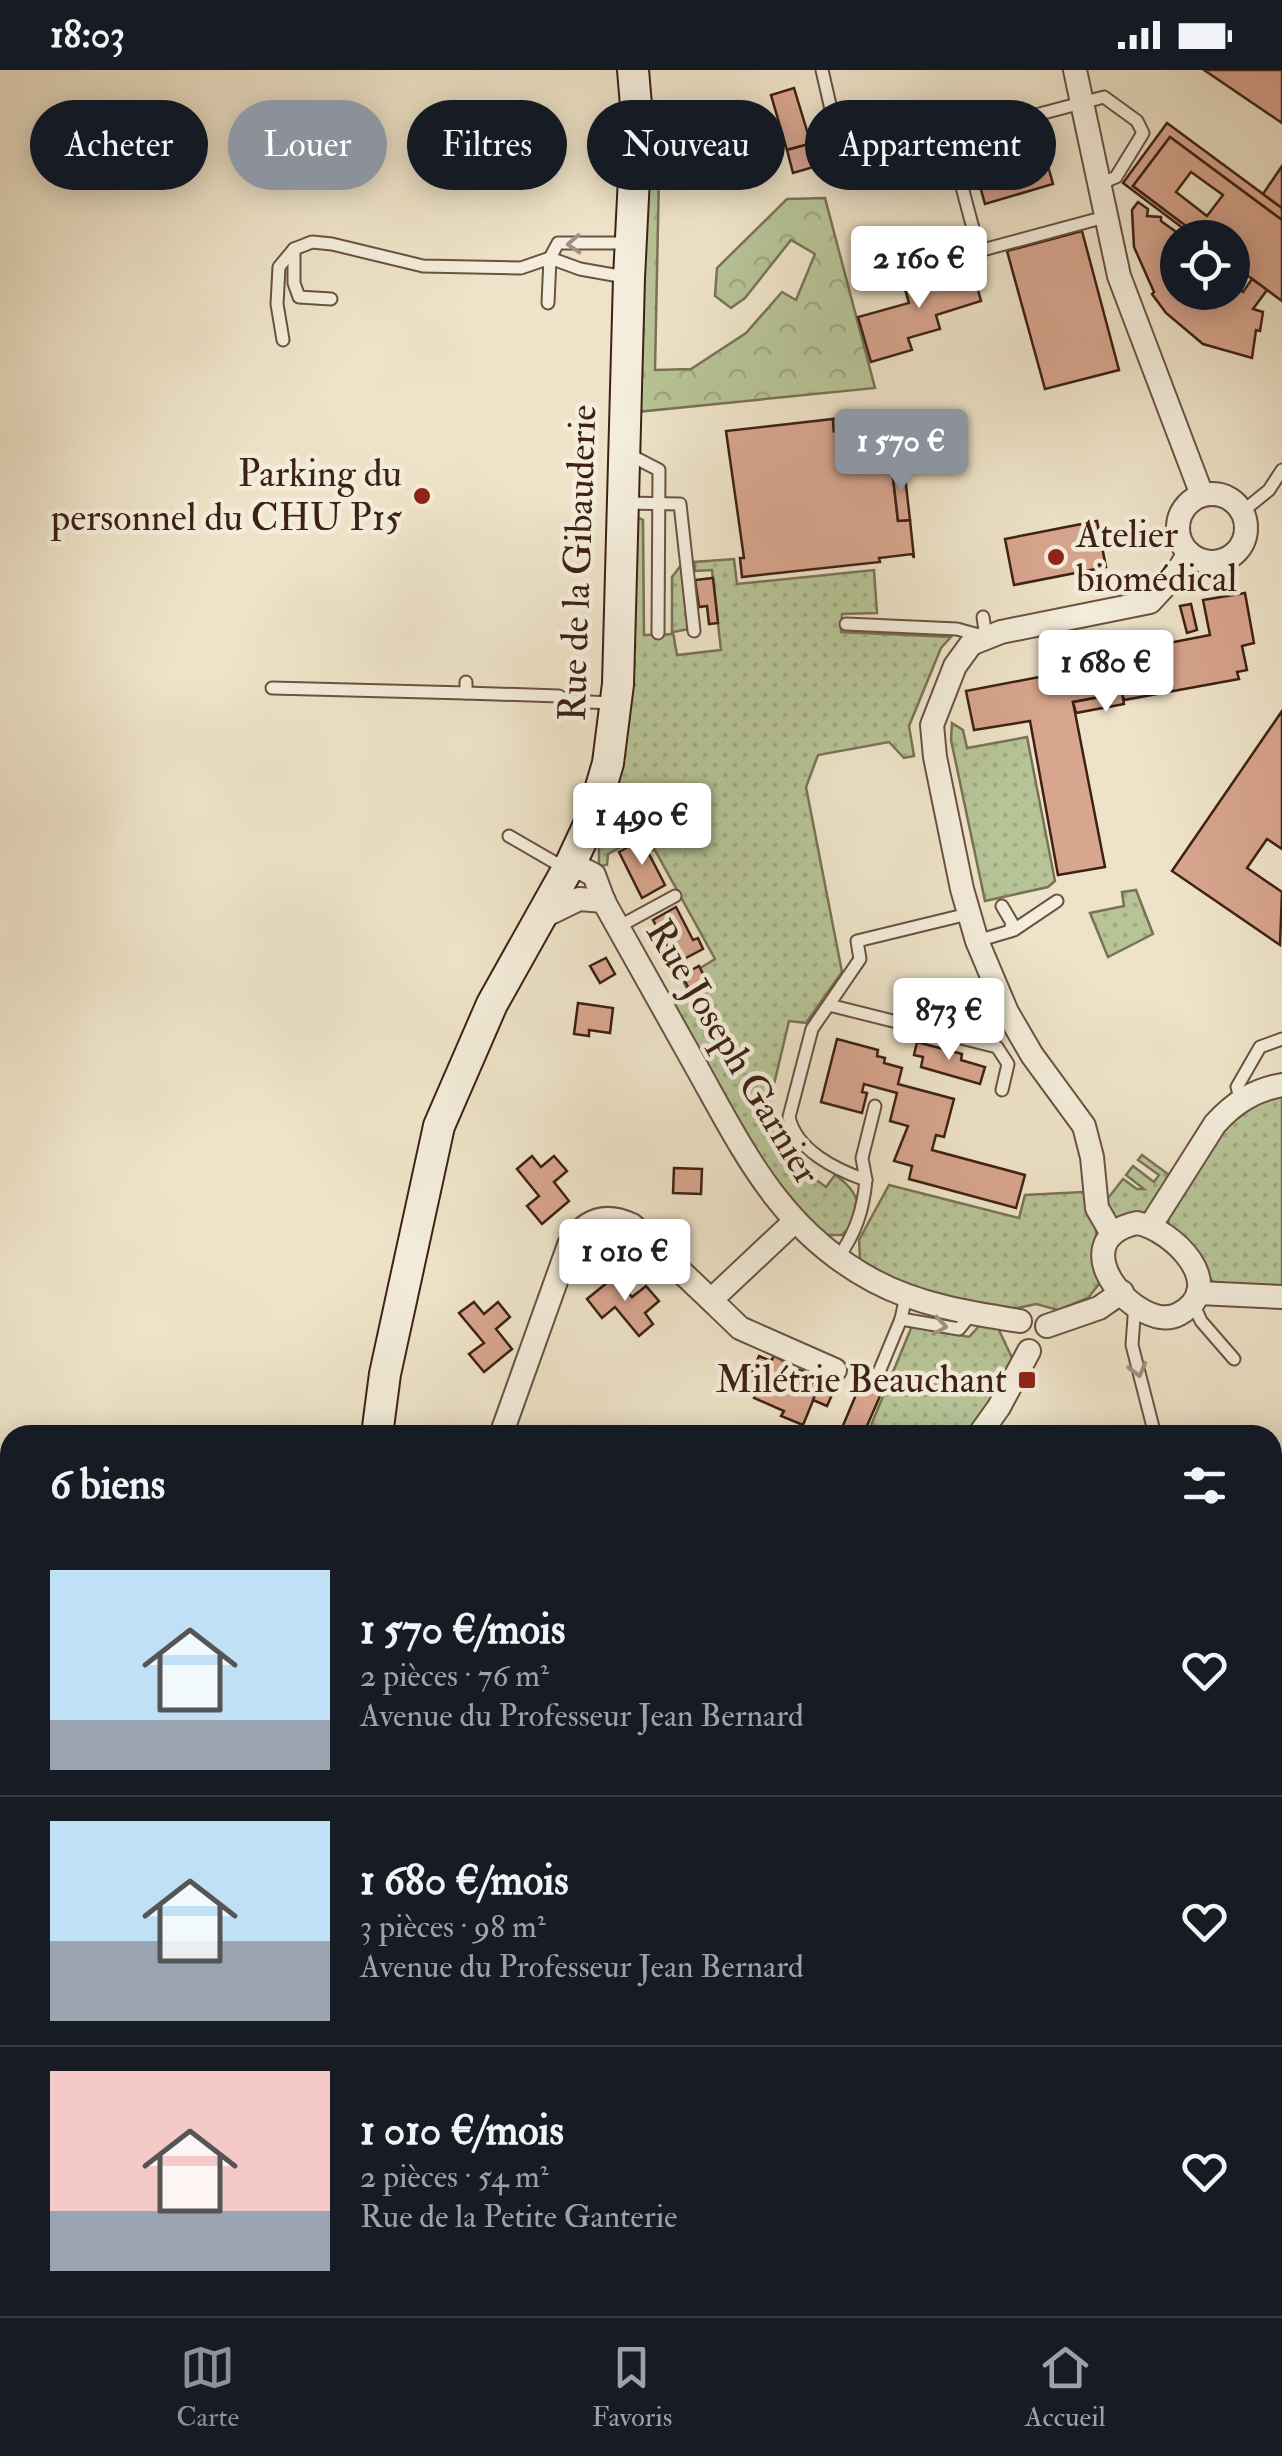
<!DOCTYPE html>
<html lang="fr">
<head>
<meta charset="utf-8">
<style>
	:root { --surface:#171b24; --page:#242831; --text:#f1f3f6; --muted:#9ea1a6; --line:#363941; --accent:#8c9099 }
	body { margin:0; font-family:"IM FELL Double Pica",serif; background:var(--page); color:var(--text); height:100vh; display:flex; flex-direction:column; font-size:38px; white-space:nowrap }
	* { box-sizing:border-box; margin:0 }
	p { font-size:32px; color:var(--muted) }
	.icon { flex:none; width:55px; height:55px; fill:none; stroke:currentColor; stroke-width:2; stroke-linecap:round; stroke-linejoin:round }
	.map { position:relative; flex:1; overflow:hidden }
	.side { position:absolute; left:0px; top:1355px; width:1282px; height:892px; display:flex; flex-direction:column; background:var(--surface); border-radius:30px 30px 0 0; box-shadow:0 5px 25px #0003 }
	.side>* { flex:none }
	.guide { position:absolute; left:30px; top:30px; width:1222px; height:90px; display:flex; gap:20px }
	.fabs { position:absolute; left:1160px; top:150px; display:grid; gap:20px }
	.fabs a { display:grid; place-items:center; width:90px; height:90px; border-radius:50%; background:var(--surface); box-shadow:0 5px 25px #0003; font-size:50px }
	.price { position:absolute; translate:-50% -85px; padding:0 22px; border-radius:10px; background:#fff; color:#222; font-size:32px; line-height:65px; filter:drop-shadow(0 2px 5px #0008) }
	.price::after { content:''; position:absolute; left:50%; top:60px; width:30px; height:22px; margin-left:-15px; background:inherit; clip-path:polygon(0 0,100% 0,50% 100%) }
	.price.active { background:var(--accent); color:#fff }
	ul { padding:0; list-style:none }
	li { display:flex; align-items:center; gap:30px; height:250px; padding:0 50px }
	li+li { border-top:2px solid var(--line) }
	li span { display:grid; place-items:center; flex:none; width:280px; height:200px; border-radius:0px; color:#555 }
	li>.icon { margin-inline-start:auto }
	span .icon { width:120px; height:120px; fill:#fffc; stroke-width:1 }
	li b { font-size:42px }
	h2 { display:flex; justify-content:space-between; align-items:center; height:120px; padding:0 50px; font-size:42px }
	.chip { padding:0 35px; border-radius:45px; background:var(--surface); box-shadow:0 5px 25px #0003; font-size:35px; line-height:90px }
	.chip.active { background:var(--accent); color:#fff }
	.status { display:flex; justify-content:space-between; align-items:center; height:70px; padding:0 50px; background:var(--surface); direction:ltr }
	.status svg { height:28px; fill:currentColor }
	.menu { display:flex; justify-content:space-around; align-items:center; height:140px; border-top:2px solid var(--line); background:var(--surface); font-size:28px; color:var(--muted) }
	.menu a { display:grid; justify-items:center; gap:5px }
	.menu .active { color:var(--accent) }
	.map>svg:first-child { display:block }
	.forest { fill:url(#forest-crowns); stroke:#7a7256; stroke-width:2.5 }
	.park { fill:url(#park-dots); stroke:#7a7256; stroke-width:2.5 }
	.building { fill:#d8a58e; stroke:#3e2115; stroke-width:2.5; fill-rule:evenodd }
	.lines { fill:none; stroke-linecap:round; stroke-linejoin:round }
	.lane-casing { stroke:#6a5242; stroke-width:15 }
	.street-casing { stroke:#6a5242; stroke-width:26 }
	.secondary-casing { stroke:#3e2115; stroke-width:34 }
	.lane { stroke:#f4eddb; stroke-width:11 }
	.street { stroke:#f4eddb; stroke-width:22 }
	.secondary { stroke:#f4eddb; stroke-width:30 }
	.oneway { stroke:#a29182 }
	.poi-dot { fill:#8f2418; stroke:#f4eddb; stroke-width:4 }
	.labels { text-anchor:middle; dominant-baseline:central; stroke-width:9; stroke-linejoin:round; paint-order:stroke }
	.poi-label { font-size:38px; fill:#3e2115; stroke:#f4eddb; text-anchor:end }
	.street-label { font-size:38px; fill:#3e2115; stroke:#f4eddb }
</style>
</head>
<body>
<div class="status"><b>18:03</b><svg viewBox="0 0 49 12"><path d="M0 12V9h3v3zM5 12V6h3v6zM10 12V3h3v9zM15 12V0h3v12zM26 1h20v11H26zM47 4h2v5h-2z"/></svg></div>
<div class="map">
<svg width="1282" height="2246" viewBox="0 0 1282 2246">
	<defs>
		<pattern id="forest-crowns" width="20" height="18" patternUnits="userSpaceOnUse" patternTransform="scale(2.5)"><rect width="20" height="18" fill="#b7c497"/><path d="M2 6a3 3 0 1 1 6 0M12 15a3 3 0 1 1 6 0" fill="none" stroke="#9ea881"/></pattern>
		<pattern id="park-dots" width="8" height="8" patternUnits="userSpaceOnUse" patternTransform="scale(2.5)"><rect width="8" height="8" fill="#b7c497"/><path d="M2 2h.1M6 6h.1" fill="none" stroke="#9ea881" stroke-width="1.8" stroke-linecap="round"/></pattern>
	</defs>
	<rect width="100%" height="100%" fill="#eee3c8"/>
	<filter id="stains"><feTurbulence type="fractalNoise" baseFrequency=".002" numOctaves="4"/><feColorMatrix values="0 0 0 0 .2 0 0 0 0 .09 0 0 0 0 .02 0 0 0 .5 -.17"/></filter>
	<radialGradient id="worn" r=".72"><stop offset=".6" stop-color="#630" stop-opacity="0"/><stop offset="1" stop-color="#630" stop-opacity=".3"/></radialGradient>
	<!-- forest -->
	<path class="forest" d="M659,104L655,300L691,299L746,263L782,222L796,230L815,184L791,170L745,228L731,238L715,226L717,198L787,129L825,128L875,318L636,342L646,106Z"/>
	<!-- park -->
	<g class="park">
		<path d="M637,447L643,450L644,565L672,564V507L682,494L689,559L673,562L677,585L721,580L712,500L695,501L694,492L734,489L737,514L874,500L877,543L842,544L841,562L951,567L941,578L909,656L914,686L904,688L889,672L818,685L806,717L842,902L806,953L789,951L766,1048L784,1087L826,1117L835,1105C860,1122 867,1143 842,1165H825L774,1114L673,936L691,926L682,909L715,889L646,764L608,784L607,795L599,796V767Z"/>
		<path d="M952,653L963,660L967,678L1027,667L1055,811L1048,817L985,831L951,670Z"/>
		<path d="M1136,820L1153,864L1108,887L1090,843L1124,836L1122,822Z"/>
		<path d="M1282,1024V1218L1220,1214L1212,1211L1168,1157L1169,1145L1228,1053L1250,1036Z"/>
		<path d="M1142,1085L1172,1107L1150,1143L1122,1150L1114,1148L1105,1132L1123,1109L1137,1119H1144L1126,1105L1133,1096L1154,1112L1159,1105L1138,1090Z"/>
		<path d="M889,1115L1019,1148L1025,1125L1083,1122L1096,1159L1099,1214L1088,1228L1058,1240L1036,1234L1013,1239L974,1235L898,1214L860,1189L859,1170Z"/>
		<path d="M982,1253L998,1258L1013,1290L975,1356L966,1365H867L912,1256L969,1267Z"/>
		<path d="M1282,1612V1938L1273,1968L1272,1614Z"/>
		<path d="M692,2238H1128L1131,2246H692Z"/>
	</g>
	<!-- building -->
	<g class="building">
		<path d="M1204,0H1282V53Z"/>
		<path d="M794,18L811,74L787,80L771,25Z"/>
		<path d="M704,38L707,50L678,59L674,46Z"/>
		<path d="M1167,53L1282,138V150L1170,67L1133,116L1202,168H1196L1123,113Z"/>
		<path d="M1037,57L1053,114L985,134L969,77Z"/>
		<path d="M863,59L869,81L793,103L787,80Z"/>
		<path d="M707,60L712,76L688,84L683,67Z"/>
		<path d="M1170,67L1282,150V231L1232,194V168H1202L1133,116ZM1191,102L1223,125L1207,146L1176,122Z"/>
		<path d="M1282,96V138L1263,124Z"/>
		<path d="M1138,132L1148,139L1147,146L1161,147V151L1182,166L1178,168V222H1232V214L1243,222L1252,209L1267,220L1253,239L1263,242L1260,261L1256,260L1252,288L1203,274L1166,243L1152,224L1154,222L1134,177L1132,140Z"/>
		<path d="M1082,161L1119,300L1045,319L1007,181Z"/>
		<path d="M970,192L981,231L936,245L940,259L908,268L912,280L871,292L858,247L909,233L903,212Z"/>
		<path d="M898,342L904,398L892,399L898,451L910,450L914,488L912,484L879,488L880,492L742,507L740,488H744L726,361L833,349L834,361L862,358L861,346Z"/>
		<path d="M861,346L862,358L834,361L833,349Z"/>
		<path d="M904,398L910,450L898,451L892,399Z"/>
		<path d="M1097,451L1106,497L1014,515L1005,469Z"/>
		<path d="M713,508L718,553L709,554L707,536L699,537L695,510Z"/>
		<path d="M1245,523L1254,573L1242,576L1247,600L1237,602L1239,609L1124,630L1122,623L1073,632L1105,797L1058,805L1030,651L974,660L966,621L1102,595V591L1123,587L1122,582L1210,565L1203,530Z"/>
		<path d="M1191,534L1197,560L1187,563L1180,536Z"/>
		<path d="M1122,623L1124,634L1076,643L1073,632Z"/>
		<path d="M1282,641V779L1267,769L1247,798L1282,822L1280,875L1172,801Z"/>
		<path d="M645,768L652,780L648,782L665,815L642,828L619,782Z"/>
		<path d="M676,837L693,870L698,868L703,879L676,893L653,850Z"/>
		<path d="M606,888L615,904L600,913L590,896Z"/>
		<path d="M699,896L706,910L689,919L682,905Z"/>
		<path d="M578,933L613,938L610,963L589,960V966L574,964Z"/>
		<path d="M837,969L878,980L877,986L885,988L884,993L902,998L898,1014L954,1029L944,1067L936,1065L932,1080L1025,1105L1016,1138L909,1109L912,1096L894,1091L908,1056L890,1051L897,1023L864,1014L862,1022L867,1023L862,1043L821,1032Z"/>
		<path d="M917,972L962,984L961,990L985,997L980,1014L921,997L923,987L914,985Z"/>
		<path d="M532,1086L541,1097L554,1086L567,1101L554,1112L569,1131L542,1154L527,1136L539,1126L517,1099Z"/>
		<path d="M674,1098L702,1099L701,1124L673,1123Z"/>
		<path d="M614,1207L632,1227L646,1216L659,1231L645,1243L653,1254L639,1266L615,1237L602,1248L587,1229Z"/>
		<path d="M474,1232L484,1244L498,1232L510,1247L496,1259L512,1279L484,1302L469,1284L484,1273L459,1243Z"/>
		<path d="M759,1286L771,1291L774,1286L784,1291L782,1296L803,1301L801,1305L819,1316L803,1355L781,1346L784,1341L754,1328L756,1324L744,1319Z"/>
		<path d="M866,1301L887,1310L863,1365H839Z"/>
		<path d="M821,1312L835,1318L827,1336L813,1330Z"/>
		<path d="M0,2039L10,2040V2070L0,2069Z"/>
		<path d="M1277,2122L1282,2134V2200L1272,2177V2124Z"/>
		<path d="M116,2238H145L146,2239L145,2246H115Z"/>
		<path d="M843,2238H886L888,2246H845Z"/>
	</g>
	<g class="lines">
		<defs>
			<g id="lane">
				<path d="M822,0L833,48"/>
				<path d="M294,179V213L299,227L331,229"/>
				<path d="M979,181L949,68L1104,27L1137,51L1143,63L1116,107L1100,114"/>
				<path d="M882,207L1105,147"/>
				<path d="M548,233L550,188L558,173H630"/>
				<path d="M283,270L277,234L279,197L294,179L312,172L332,174L423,196L521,198L550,188L580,199L625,207"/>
				<path d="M626,383L659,400L658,563"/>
				<path d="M626,433L680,434L694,561"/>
				<path d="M1243,441L1269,420L1282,400"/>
				<path d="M846,554L957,559L986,567L983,547"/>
				<path d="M466,612V623L559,626L566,631L612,633"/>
				<path d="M272,618L466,623"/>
				<path d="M509,766L566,799"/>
				<path d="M1002,836L1012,853L1010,861"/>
				<path d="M618,857L675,826"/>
				<path d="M977,871L1014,860L1057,831"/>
				<path d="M829,935L997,977L1008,994L1002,1020"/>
				<path d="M1241,1031L1237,1017L1260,977L1282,969"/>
				<path d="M866,1110L862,1088L875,1036"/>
				<path d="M838,1188C856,1162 863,1141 866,1110C836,1100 796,1080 789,1047L812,959L860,889L857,871L968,844"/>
				<path d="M1193,1233L1201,1251L1234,1289"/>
				<path d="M1135,1234L1132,1275L1155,1365"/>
				<path d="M901,1249L959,1259L972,1243"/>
				<path d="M879,1302L901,1249L906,1226"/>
				<path d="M0,2163L10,2165"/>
			</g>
			<g id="street">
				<path d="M1075,0L1119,206L1202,425"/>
				<circle cx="1212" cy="458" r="34"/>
				<path d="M571,793L594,805L604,832C635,887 666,942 697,998C745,1084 782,1162 874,1211C919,1235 969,1243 1020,1251"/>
				<path d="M542,847L579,829L604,831"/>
				<path d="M1137,1153C1172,1159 1230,1216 1179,1244C1139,1266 1057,1170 1137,1153Z"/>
				<path d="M1151,1155L1215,1054C1234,1033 1254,1020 1282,1015"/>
				<path d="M1112,1164L1097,1138L1092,1087L1084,1056L1032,985L1007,942L977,871L962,819L935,687L932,655L955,596L971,574L1001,562L1150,532L1176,504L1189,483"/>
				<path d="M1198,1223L1282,1227"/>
				<path d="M711,1230L740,1258L835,1300"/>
				<path d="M1047,1256L1099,1238L1122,1222"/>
				<path d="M501,1365L569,1175C585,1150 604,1142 632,1155L711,1230L794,1152"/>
				<path d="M979,1365L999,1337L1029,1281"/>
				<path d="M0,1925L10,1926"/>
				<path d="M1272,2038L1282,2042"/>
				<path d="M489,2246L490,2238"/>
			</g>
			<g id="secondary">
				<path d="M377,1365L385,1304L439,1056L492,934L571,793L592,748L608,693L618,614L629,208L637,47L633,0"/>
				<path d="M218,2246L221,2238"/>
			</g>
		</defs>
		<!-- lane casing -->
		<use href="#lane" class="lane-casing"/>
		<!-- street casing -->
		<use href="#street" class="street-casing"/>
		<!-- secondary casing -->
		<use href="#secondary" class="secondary-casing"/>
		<!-- lane -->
		<use href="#lane" class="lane"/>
		<!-- street -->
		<use href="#street" class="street"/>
		<!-- secondary -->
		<use href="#secondary" class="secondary"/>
	</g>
	<!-- one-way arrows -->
	<defs><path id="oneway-chevron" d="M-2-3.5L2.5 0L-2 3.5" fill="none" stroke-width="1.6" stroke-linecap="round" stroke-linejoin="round" transform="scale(2.5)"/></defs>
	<g class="oneway">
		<use href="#oneway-chevron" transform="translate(574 174) rotate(177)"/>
		<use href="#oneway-chevron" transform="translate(940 1256) rotate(9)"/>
		<use href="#oneway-chevron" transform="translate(1138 1300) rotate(75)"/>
	</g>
	<!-- markers -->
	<g class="poi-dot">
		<circle cx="422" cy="426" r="10"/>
		<circle cx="1056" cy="487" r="10"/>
		<rect x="1017" y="1300" width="20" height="20" rx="5"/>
	</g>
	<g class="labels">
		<!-- poi labels -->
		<g class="poi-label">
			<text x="402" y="404">Parking du<tspan x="402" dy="44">personnel du CHU P15</tspan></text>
			<text x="1076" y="465" text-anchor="start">Atelier<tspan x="1076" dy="44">biomédical</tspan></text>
			<text x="1007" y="1310">Milétrie Beauchant</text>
		</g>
		<!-- street labels -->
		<g class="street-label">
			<text transform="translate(578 493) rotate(-88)">Rue de la Gibauderie</text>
			<text transform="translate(733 982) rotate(59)">Rue Joseph Garnier</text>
		</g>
	</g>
	<rect width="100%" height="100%" filter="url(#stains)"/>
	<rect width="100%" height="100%" fill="url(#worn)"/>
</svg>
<div class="fabs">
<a><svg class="icon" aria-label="locate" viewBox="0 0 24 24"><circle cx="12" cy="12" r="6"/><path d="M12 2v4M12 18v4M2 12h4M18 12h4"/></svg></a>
</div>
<b class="price" style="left:919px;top:241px">2 160 €</b>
<b class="price active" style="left:901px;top:424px">1 570 €</b>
<b class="price" style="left:1106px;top:645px">1 680 €</b>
<b class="price" style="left:642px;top:798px">1 490 €</b>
<b class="price" style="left:949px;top:993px">873 €</b>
<b class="price" style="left:625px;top:1234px">1 010 €</b>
<div class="guide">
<a class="chip">Acheter</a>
<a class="chip active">Louer</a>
<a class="chip">Filtres</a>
<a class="chip">Nouveau</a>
<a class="chip">Appartement</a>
</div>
<section class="side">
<h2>6 biens<svg class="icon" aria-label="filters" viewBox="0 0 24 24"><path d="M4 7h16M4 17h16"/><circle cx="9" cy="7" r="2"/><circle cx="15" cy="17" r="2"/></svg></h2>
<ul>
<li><span style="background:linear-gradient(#bfe0f5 75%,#9aa5b1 0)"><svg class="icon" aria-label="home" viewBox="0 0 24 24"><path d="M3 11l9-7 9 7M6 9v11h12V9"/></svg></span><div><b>1 570 €/mois</b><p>2 pièces · 76 m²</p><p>Avenue du Professeur Jean Bernard</p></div><svg class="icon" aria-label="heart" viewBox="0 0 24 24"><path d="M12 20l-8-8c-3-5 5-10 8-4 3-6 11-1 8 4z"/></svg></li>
<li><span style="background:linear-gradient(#bfe0f5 60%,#9aa5b1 0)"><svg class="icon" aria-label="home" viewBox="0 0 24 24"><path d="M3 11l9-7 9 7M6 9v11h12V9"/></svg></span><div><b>1 680 €/mois</b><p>3 pièces · 98 m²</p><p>Avenue du Professeur Jean Bernard</p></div><svg class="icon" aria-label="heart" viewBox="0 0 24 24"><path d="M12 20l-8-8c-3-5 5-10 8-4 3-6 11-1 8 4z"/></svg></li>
<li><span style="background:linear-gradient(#f6c9c9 70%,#9aa5b1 0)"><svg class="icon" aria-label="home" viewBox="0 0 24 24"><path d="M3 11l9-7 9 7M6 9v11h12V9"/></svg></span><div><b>1 010 €/mois</b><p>2 pièces · 54 m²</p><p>Rue de la Petite Ganterie</p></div><svg class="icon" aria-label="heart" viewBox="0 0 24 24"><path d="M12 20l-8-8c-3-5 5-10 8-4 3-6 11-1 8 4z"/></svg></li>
</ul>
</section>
</div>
<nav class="menu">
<a class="active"><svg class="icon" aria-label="map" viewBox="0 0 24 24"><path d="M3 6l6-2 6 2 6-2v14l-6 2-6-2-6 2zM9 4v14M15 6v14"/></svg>Carte</a>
<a><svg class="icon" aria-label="saved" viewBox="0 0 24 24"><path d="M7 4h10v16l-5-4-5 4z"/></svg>Favoris</a>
<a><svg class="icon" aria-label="home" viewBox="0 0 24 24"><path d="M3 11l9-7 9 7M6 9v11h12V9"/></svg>Accueil</a>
</nav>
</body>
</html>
